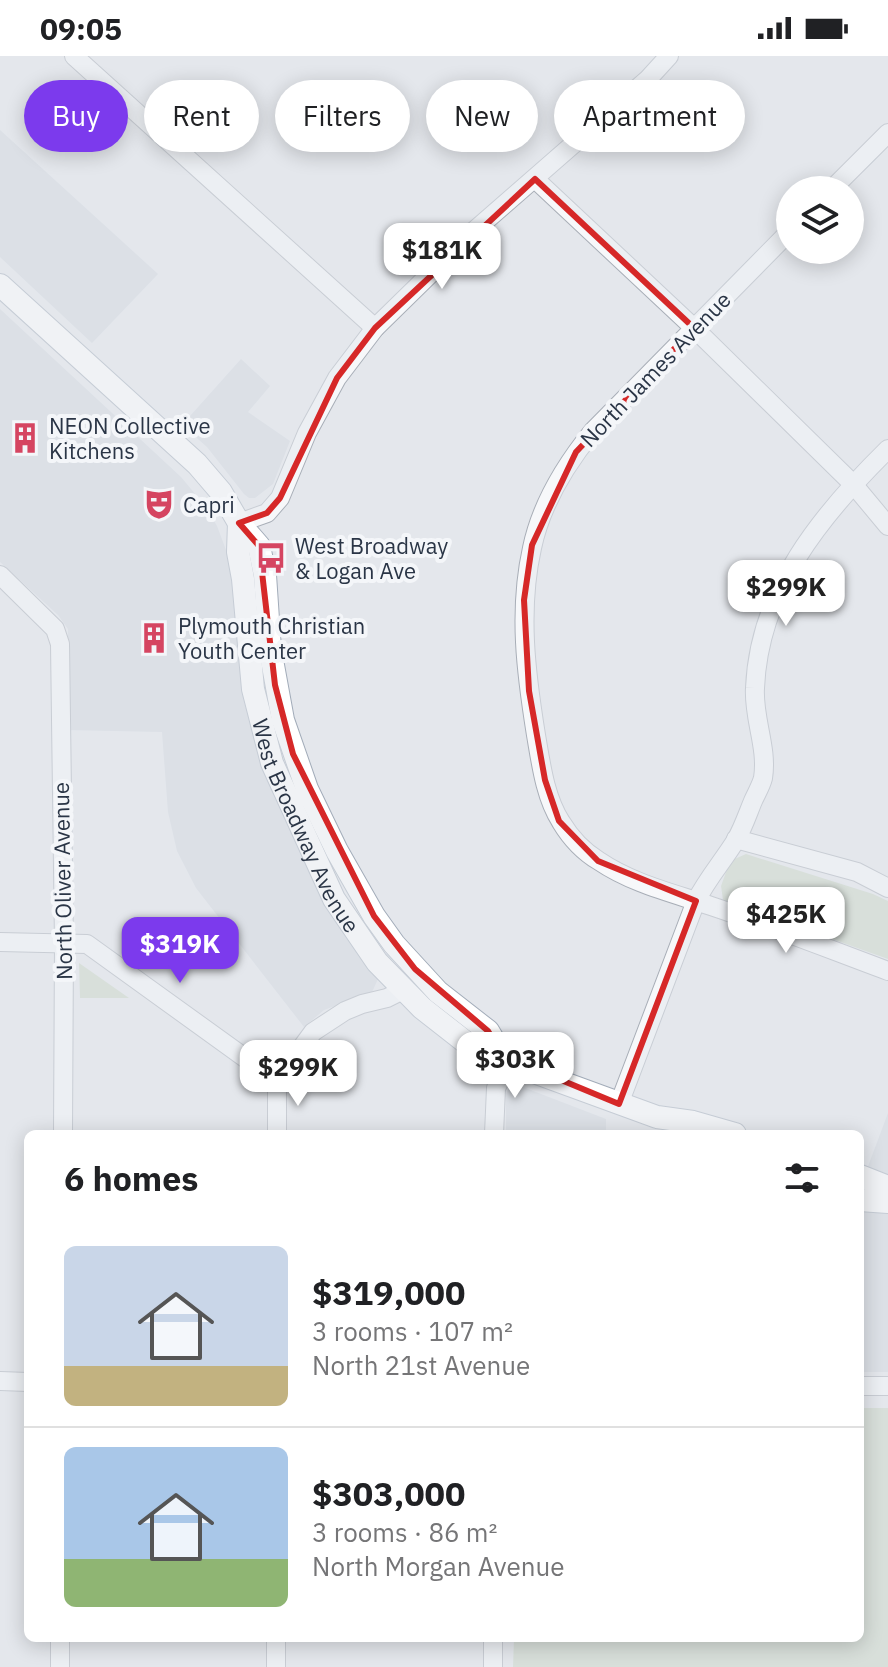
<!DOCTYPE html>
<html lang="en">
<head>
<meta charset="utf-8">
<style>
	:root { --surface:#fff; --page:#f6f6f6; --text:#202124; --muted:#757577; --line:#e0e0e0; --accent:#7c3aed }
	body { margin:0; font-family:"IBM Plex Sans",sans-serif; background:var(--page); color:var(--text); height:100vh; display:flex; flex-direction:column; font-size:30px; white-space:nowrap }
	* { box-sizing:border-box; margin:0 }
	p { font-size:26px; color:var(--muted) }
	.icon { flex:none; width:44px; height:44px; fill:none; stroke:currentColor; stroke-width:2; stroke-linecap:round; stroke-linejoin:round }
	.map { position:relative; flex:1; overflow:hidden }
	.panel { position:absolute; left:24px; top:1074px; width:840px; height:512px; display:flex; flex-direction:column; background:var(--surface); border-radius:12px; box-shadow:0 4px 20px #0003 }
	.panel>* { flex:none }
	.banner { position:absolute; left:24px; top:24px; width:840px; height:72px; display:flex; gap:16px }
	.fabs { position:absolute; left:776px; top:120px; display:grid; gap:16px }
	.fabs a { display:grid; place-items:center; width:88px; height:88px; border-radius:50%; background:var(--surface); box-shadow:0 4px 20px #0003; font-size:40px }
	.price { position:absolute; translate:-50% -68px; padding:0 18px; border-radius:16px; background:#fff; color:#222; font-size:26px; line-height:52px; filter:drop-shadow(0 2px 4px #0008) }
	.price::after { content:''; position:absolute; left:50%; top:48px; width:24px; height:18px; margin-left:-12px; background:inherit; clip-path:polygon(0 0,100% 0,50% 100%) }
	.price.selected { background:var(--accent); color:#fff }
	ul { padding:0; list-style:none }
	li { display:flex; align-items:center; gap:24px; height:200px; padding:0 40px }
	li+li { border-top:2px solid var(--line) }
	li span { display:grid; place-items:center; flex:none; width:224px; height:160px; border-radius:12px; color:#555 }
	li>.icon { margin-inline-start:auto }
	span .icon { width:96px; height:96px; fill:#fffc; stroke-width:1 }
	li b { font-size:34px }
	h2 { display:flex; justify-content:space-between; align-items:center; height:96px; padding:0 40px; font-size:34px }
	.pill { padding:0 28px; border-radius:36px; background:var(--surface); box-shadow:0 4px 20px #0003; font-size:28px; line-height:72px }
	.pill.selected { background:var(--accent); color:#fff }
	.status { display:flex; justify-content:space-between; align-items:center; height:56px; padding:0 40px; background:var(--surface); direction:ltr }
	.status svg { height:22px; fill:currentColor }
	.map>svg:first-child { display:block }
	.built { fill:#d2d7de }
	.green { fill:#cad6c4 }
	.lines { fill:none; stroke-linecap:round; stroke-linejoin:round }
	.minor-casing { stroke:#a8aeb7; stroke-width:20 }
	.major-casing { stroke:#a2acb9; stroke-width:24 }
	.minor { stroke:#f7f8fa; stroke-width:18 }
	.major { stroke:#fff; stroke-width:22 }
	.marked { fill:none; stroke:#d62828; stroke-width:6; stroke-linejoin:round }
	.labels { text-anchor:middle; dominant-baseline:central; stroke-width:8; stroke-linejoin:round; paint-order:stroke }
	.street-label { font-size:22px; fill:#2a3546; stroke:#f4f6f9 }
	.poi-label { font-size:22px; fill:#2a3546; stroke:#f4f6f9; text-anchor:start }
</style>
</head>
<body>
<div class="status"><b>09:05</b><svg viewBox="0 0 49 12"><path d="M0 12V9h3v3zM5 12V6h3v6zM10 12V3h3v9zM15 12V0h3v12zM26 1h20v11H26zM47 4h2v5h-2z"/></svg></div>
<div class="map">
<svg width="888" height="1611" viewBox="0 0 888 1611">
	<rect width="100%" height="100%" fill="#e4e7ec"/>
	<!-- built -->
	<g class="built">
		<path d="M0,74L158,218L92,287L0,201Z"/>
		<path d="M0,253L181,421L206,451L217,470L232,510L244,646L260,699L282,758L319,828L379,921L372,936L324,954L304,971L196,832L177,795L168,756L162,676L67,674L68,573L58,559L0,506Z"/>
		<path d="M241,303L270,330L248,356L290,385L273,428L255,442H249L244,438L207,391L182,369Z"/>
		<path d="M515,1028L606,1063V1078H506V1038L509,1031Z"/>
		<path d="M888,1057V1119L867,1113Z"/>
		<path d="M860,1151L888,1158V1316H860Z"/>
	</g>
	<!-- green -->
	<g class="green">
		<path d="M746,798L873,838L888,845V903L723,844L721,830L730,805Z"/>
		<path d="M79,907L129,942H80Z"/>
		<path d="M860,1352H888V1611H513L514,1582H860Z"/>
	</g>
	<g class="lines">
		<defs>
			<g id="minor">
				<path d="M74,0L375,272"/>
				<path d="M535,123L694,272L853,428L888,470"/>
				<path d="M831,134L888,77"/>
				<path d="M790,175L593,375C566,408 541,449 532,492C518,555 526,617 536,679C541,708 545,741 561,766C570,781 584,796 599,805C633,828 673,837 711,850C771,870 829,893 888,915"/>
				<path d="M239,467L267,457L280,442L307,377L337,322L375,272L475,174L648,23L669,0"/>
				<path d="M0,519L55,573L60,588L64,887L63,1078"/>
				<path d="M736,783L857,816L888,832"/>
				<path d="M0,886L87,888L277,1025"/>
				<path d="M619,1048L696,845C707,823 723,805 736,784C743,772 748,757 753,745C756,738 761,730 763,722C768,692 753,662 755,632C759,534 821,459 888,393"/>
				<path d="M277,1078V1025L313,976L345,955L362,948L387,942L403,934"/>
				<path d="M494,1078L496,1032L510,1004"/>
				<path d="M0,1325L28,1326"/>
				<path d="M860,1330H888"/>
				<path d="M60,1582V1611"/>
				<path d="M276,1582V1611"/>
				<path d="M493,1611V1582"/>
			</g>
			<g id="major">
				<path d="M0,229L197,408L221,436L239,467L259,490L265,519L270,593L283,664L307,733L337,795L374,860L394,888L438,936L488,975L503,1000"/>
				<path id="s1" d="M239,467L238,496L243,523L253,633L272,707L334,843L377,906L422,952L482,999L503,1000L531,1015L657,1061L693,1066L735,1078"/>
				<path d="M860,1120L888,1131"/>
				<path d="M860,1144L888,1146"/>
			</g>
		</defs>
		<!-- minor casing -->
		<use href="#minor" class="minor-casing"/>
		<!-- major casing -->
		<use href="#major" class="major-casing"/>
		<!-- minor -->
		<use href="#minor" class="minor"/>
		<!-- major -->
		<use href="#major" class="major"/>
	</g>
	<!-- marked area -->
	<path d="M0 0H888V1611H0ZM535,123L694,272L576,396L532,489L524,544L529,635L545,724L559,765L598,805L696,845L619,1048L503,1000L488,975L415,913L374,860L293,698L275,629L259,490L239,467L267,457L280,442L337,322L375,272Z" fill="#e4e7ec" fill-opacity=".55" fill-rule="evenodd"/>
	<path class="marked" d="M535,123L694,272L576,396L532,489L524,544L529,635L545,724L559,765L598,805L696,845L619,1048L503,1000L488,975L415,913L374,860L293,698L275,629L259,490L239,467L267,457L280,442L337,322L375,272Z"/>
	<!-- icons -->
	<defs>
		<symbol id="building-bare" viewBox="-9 -9 18 18"><path d="M-4-6H4V6H1V3H-1V6H-4ZM-2.5-4.3h1.7v1.8h-1.7ZM.8-4.3h1.7v1.8H.8ZM-2.5-1h1.7V.8h-1.7ZM.8-1h1.7V.8H.8Z" fill="#d54561" stroke="#f4f6f9" stroke-width="2.5" paint-order="stroke"/></symbol>
		<symbol id="theatre-bare" viewBox="-9 -9 18 18"><path d="M-5-5.5Q0-4 5-5.5V0Q5 5 0 6Q-5 5-5 0ZM-3.3-2.5H-1v1.5H-3.3ZM1-2.5H3.3v1.5H1ZM-2.8 1Q0 5.5 2.8 1Z" fill="#d54561" stroke="#f4f6f9" stroke-width="2.5" paint-order="stroke"/></symbol>
		<symbol id="bus-bare" viewBox="-9 -9 18 18"><path d="M-5-6H5V4H4V6H2V4H-2V6H-4V4H-5ZM-3.5-4V0h7V-4ZM-3.5 1.2v1.5H-2V1.2ZM2 1.2v1.5H3.5V1.2Z" fill="#d54561" stroke="#f4f6f9" stroke-width="2.5" paint-order="stroke"/></symbol>
	</defs>
	<g fill-rule="evenodd">
		<use href="#building-bare" x="3" y="360" width="44" height="44"/>
		<use href="#theatre-bare" x="137" y="426" width="44" height="44"/>
		<use href="#bus-bare" x="249" y="480" width="44" height="44"/>
		<use href="#building-bare" x="132" y="560" width="44" height="44"/>
	</g>
	<g class="labels">
		<!-- street labels -->
		<g class="street-label">
			<text transform="translate(655 313) rotate(-46)">North James Avenue</text>
			<text stroke="none"><textPath href="#s1" startOffset="314">West Broadway Avenue</textPath></text>
			<text transform="translate(62 825) rotate(-91)">North Oliver Avenue</text>
		</g>
		<!-- poi labels -->
		<g class="poi-label">
			<text x="49" y="369">NEON Collective<tspan x="49" dy="25">Kitchens</tspan></text>
			<text x="183" y="448">Capri</text>
			<text x="295" y="489">West Broadway<tspan x="295" dy="25">&amp; Logan Ave</tspan></text>
			<text x="178" y="569">Plymouth Christian<tspan x="178" dy="25">Youth Center</tspan></text>
		</g>
	</g>
</svg>
<div class="fabs">
<a><svg class="icon" aria-label="layers" viewBox="0 0 24 24"><path d="M12 4l9 5-9 5-9-5zM3 14l9 5 9-5"/></svg></a>
</div>
<b class="price" style="left:442px;top:235px">$181K</b>
<b class="price" style="left:786px;top:572px">$299K</b>
<b class="price" style="left:786px;top:899px">$425K</b>
<b class="price selected" style="left:180px;top:929px">$319K</b>
<b class="price" style="left:515px;top:1044px">$303K</b>
<b class="price" style="left:298px;top:1052px">$299K</b>
<div class="banner">
<a class="pill selected">Buy</a>
<a class="pill">Rent</a>
<a class="pill">Filters</a>
<a class="pill">New</a>
<a class="pill">Apartment</a>
</div>
<section class="panel">
<h2>6 homes<svg class="icon" aria-label="filters" viewBox="0 0 24 24"><path d="M4 7h16M4 17h16"/><circle cx="9" cy="7" r="2"/><circle cx="15" cy="17" r="2"/></svg></h2>
<ul>
<li><span style="background:linear-gradient(#c9d6e8 75%,#c2b280 0)"><svg class="icon" aria-label="home" viewBox="0 0 24 24"><path d="M3 11l9-7 9 7M6 9v11h12V9"/></svg></span><div><b>$319,000</b><p>3 rooms · 107 m²</p><p>North 21st Avenue</p></div></li>
<li><span style="background:linear-gradient(#a9c7e8 70%,#8fb573 0)"><svg class="icon" aria-label="home" viewBox="0 0 24 24"><path d="M3 11l9-7 9 7M6 9v11h12V9"/></svg></span><div><b>$303,000</b><p>3 rooms · 86 m²</p><p>North Morgan Avenue</p></div></li>
</ul>
</section>
</div>
</body>
</html>
